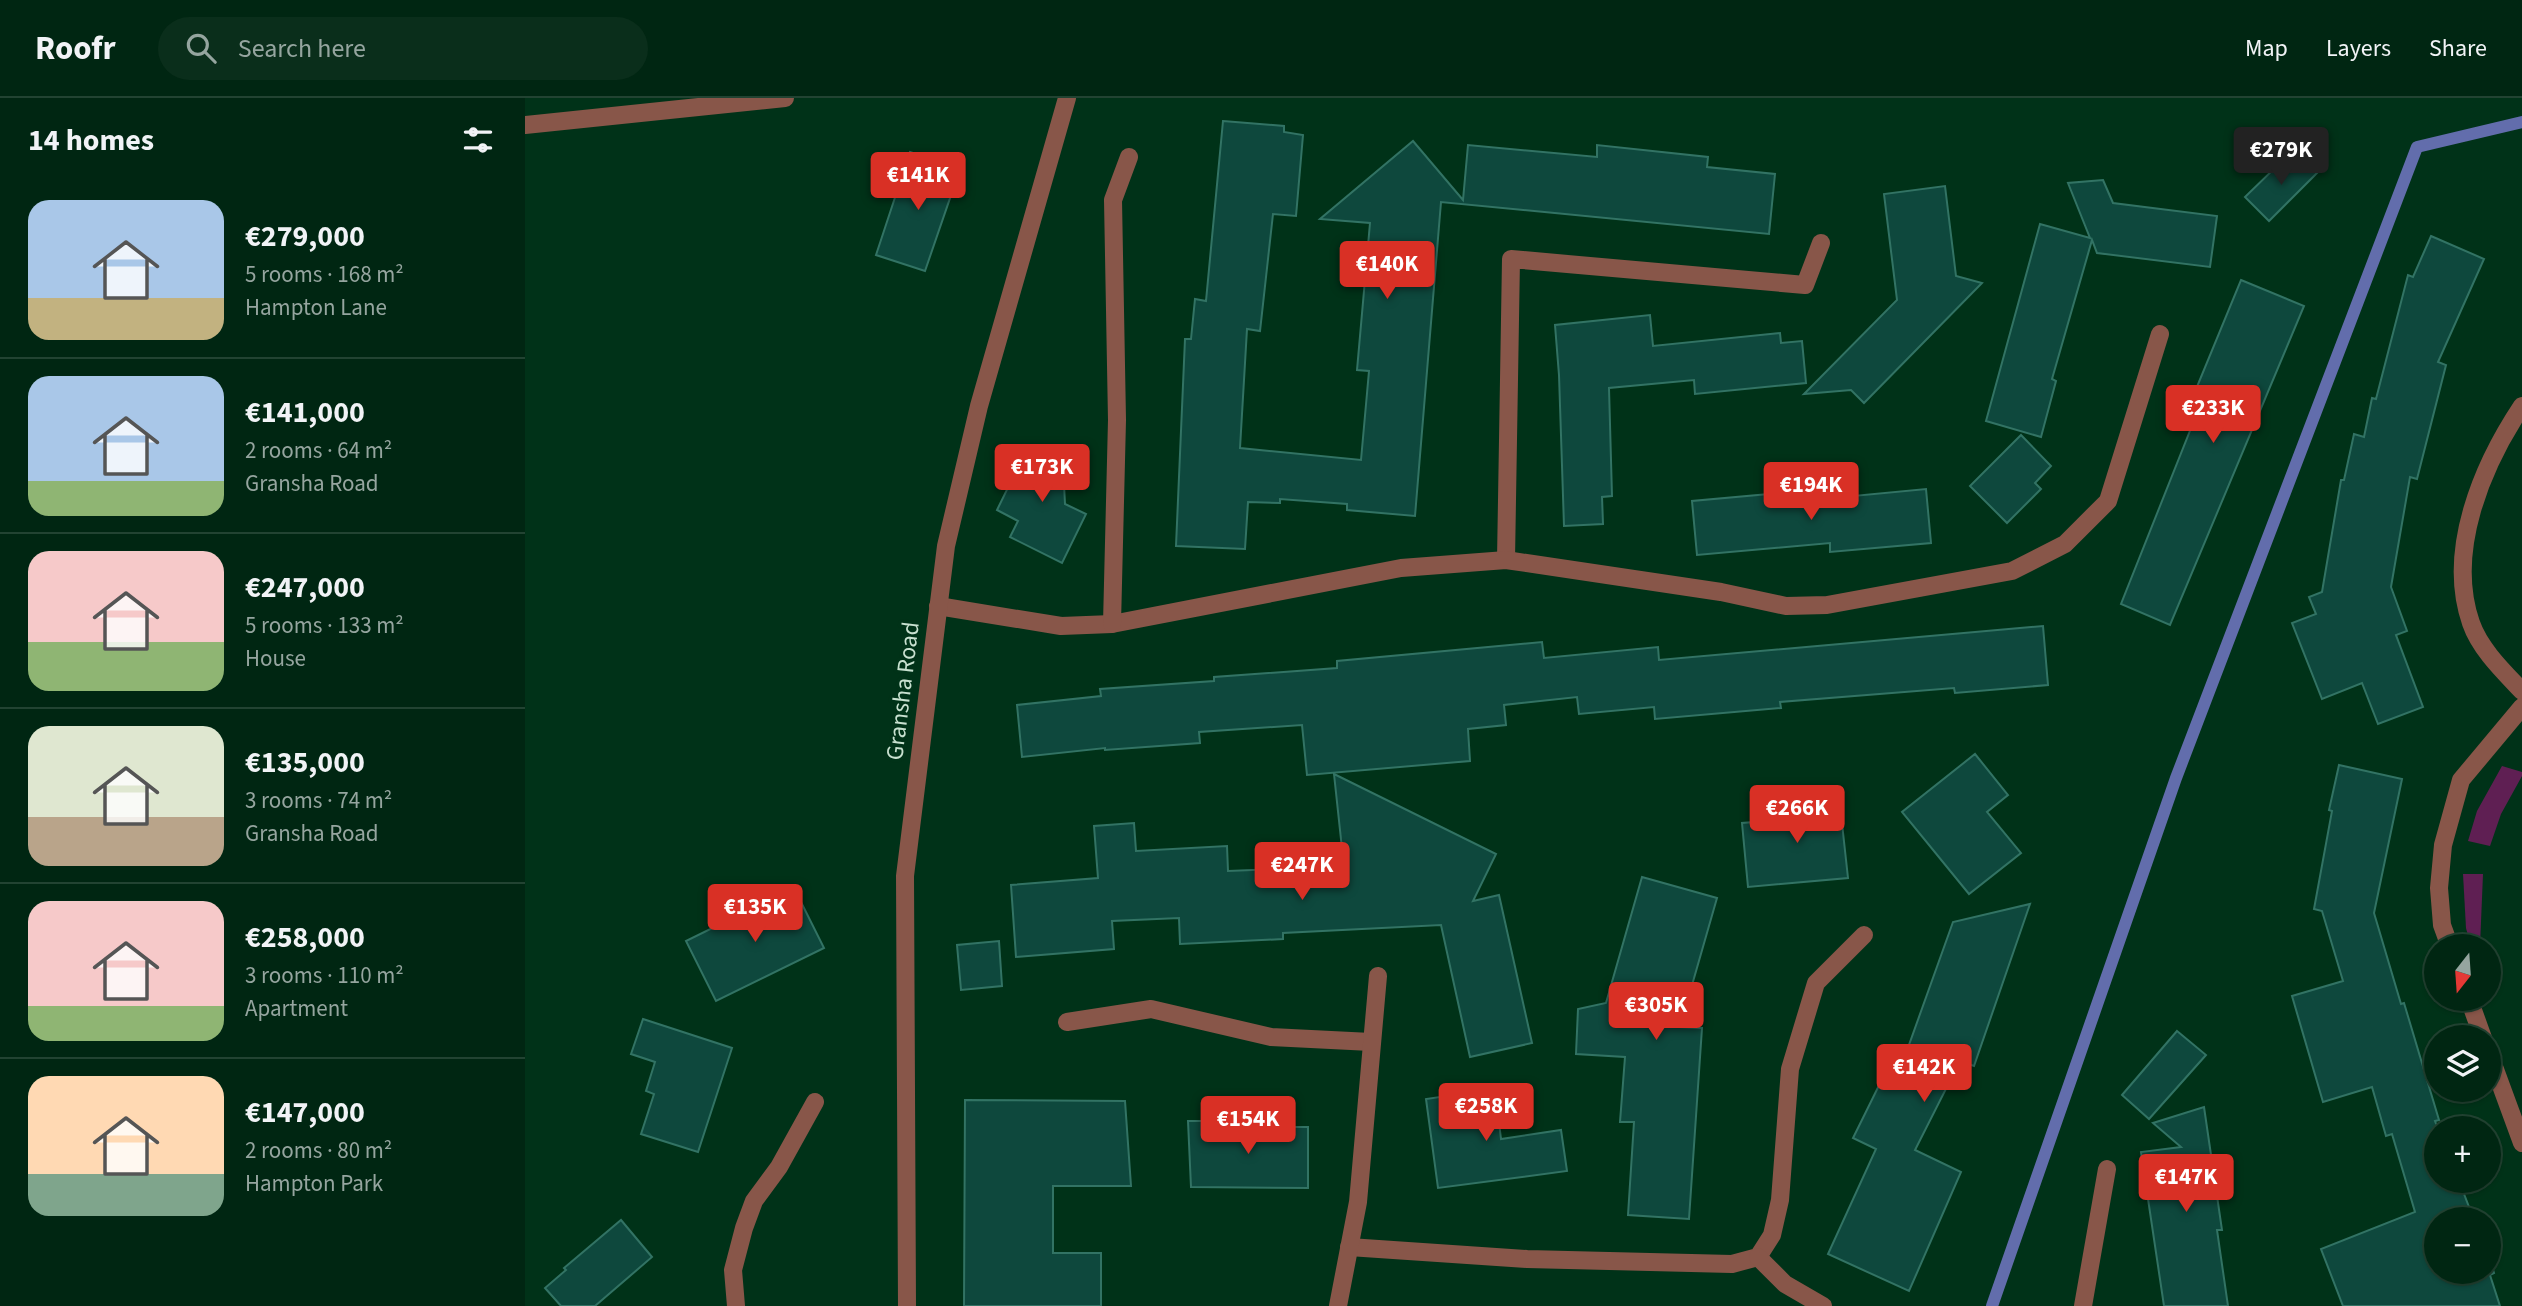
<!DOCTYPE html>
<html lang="en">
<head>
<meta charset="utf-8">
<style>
	:root { --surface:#002612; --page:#0a2e1b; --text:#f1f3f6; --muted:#95a59f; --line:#224332; --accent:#d93025 }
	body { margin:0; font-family:"Source Sans 3",sans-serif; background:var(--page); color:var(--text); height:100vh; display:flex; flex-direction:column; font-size:26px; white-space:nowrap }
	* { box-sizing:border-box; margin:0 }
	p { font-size:23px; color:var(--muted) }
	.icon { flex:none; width:38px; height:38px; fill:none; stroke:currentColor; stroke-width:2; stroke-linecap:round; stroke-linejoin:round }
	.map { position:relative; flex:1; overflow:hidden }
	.side { display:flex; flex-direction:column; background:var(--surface); width:525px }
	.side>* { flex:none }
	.needle { width:46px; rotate:197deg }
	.buttons { position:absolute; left:1899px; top:836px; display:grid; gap:14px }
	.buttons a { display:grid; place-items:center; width:77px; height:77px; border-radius:50%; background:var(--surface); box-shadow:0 2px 5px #0004,0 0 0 2px var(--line); font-size:35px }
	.price { position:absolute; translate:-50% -60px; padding:0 16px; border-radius:7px; background:var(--accent); color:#fff; font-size:23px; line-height:46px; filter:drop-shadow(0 2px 4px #0008) }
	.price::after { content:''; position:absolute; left:50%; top:42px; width:21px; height:16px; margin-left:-10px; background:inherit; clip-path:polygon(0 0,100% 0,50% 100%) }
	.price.selected { background:#222; color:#fff }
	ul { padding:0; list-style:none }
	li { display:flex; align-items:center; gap:21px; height:175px; padding:0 28px }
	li+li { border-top:2px solid var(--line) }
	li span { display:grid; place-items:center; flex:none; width:196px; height:140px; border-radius:21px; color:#555 }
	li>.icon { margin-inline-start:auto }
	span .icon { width:84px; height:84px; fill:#fffc; stroke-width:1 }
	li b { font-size:30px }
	h2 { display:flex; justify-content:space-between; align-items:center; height:84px; padding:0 28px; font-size:30px }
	header { display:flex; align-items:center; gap:42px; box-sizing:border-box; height:98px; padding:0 35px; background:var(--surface); border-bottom:2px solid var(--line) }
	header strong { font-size:33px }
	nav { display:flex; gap:38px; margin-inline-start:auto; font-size:24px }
	.search { width:490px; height:63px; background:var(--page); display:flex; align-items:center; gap:18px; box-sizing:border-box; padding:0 24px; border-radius:38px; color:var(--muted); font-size:26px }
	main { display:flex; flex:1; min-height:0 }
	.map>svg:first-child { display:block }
	.green { fill:#5f1f53 }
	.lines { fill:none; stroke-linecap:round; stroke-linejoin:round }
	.stream { stroke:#626dac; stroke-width:12 }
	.building { fill:#0e483d; stroke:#327364; stroke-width:2 }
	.service { stroke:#885649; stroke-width:18 }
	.minor { stroke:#885649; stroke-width:18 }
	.tertiary { stroke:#885649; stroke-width:18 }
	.labels { text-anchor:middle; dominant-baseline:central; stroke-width:7; stroke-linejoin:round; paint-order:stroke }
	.street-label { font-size:24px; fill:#c8e1d0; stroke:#003218 }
</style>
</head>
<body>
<header>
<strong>Roofr</strong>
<div class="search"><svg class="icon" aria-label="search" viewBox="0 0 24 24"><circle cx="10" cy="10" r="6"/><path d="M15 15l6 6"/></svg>Search here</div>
<nav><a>Map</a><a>Layers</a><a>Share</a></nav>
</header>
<main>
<section class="side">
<h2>14 homes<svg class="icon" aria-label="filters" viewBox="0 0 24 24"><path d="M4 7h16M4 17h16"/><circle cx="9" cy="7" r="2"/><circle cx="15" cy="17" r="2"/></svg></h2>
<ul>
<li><span style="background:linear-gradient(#a9c7e8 70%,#c2b280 0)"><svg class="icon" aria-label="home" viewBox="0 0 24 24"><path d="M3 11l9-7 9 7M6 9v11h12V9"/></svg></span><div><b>€279,000</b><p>5 rooms · 168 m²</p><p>Hampton Lane</p></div></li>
<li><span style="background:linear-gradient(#a9c7e8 75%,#8fb573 0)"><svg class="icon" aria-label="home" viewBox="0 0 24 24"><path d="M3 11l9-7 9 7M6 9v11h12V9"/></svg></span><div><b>€141,000</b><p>2 rooms · 64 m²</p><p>Gransha Road</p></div></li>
<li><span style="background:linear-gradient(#f6c9c9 65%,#8fb573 0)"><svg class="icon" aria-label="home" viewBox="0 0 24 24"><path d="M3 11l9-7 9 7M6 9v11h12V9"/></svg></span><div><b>€247,000</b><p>5 rooms · 133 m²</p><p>House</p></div></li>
<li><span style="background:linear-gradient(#dfe7d0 65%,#b9a48a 0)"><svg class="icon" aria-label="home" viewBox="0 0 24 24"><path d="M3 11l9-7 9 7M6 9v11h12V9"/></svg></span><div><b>€135,000</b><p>3 rooms · 74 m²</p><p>Gransha Road</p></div></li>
<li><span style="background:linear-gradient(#f6c9c9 75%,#8fb573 0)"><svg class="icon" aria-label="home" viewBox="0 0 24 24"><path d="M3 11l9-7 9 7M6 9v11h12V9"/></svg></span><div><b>€258,000</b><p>3 rooms · 110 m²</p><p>Apartment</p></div></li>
<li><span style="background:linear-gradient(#ffd9b3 70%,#7fa58c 0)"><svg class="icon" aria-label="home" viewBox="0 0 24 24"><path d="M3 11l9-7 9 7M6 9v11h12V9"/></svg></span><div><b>€147,000</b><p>2 rooms · 80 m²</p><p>Hampton Park</p></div></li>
</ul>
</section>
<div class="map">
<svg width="1997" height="1208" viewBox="0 0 1997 1208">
	<rect width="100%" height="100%" fill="#003218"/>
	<!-- green -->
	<g class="green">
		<path d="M1977,668L1997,674V678L1976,716L1965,748L1943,743L1952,713Z"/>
		<path d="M1938,776H1958L1955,848L1946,849L1941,830Z"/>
	</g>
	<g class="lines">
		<!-- stream -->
		<path class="stream" d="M1467,1208L1651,680L1892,49L1997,24"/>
	</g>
	<!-- building -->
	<g class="building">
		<path d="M698,23L759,28V34L778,37L771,118L748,116L735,233L722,231L715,350L836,362L844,273L832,272L845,125L795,121L888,43L938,102L943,47L1072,59V47L1183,59L1182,69L1250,76L1244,136L916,104L890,418L822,412V406L755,401V405L723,404L720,451L651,448L660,241H666L670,201L681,203Z"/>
		<path d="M385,54L435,71L400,173L351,157Z"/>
		<path d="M1756,64L1799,68L1744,123L1720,99Z"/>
		<path d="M1578,82L1588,105L1692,118L1685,169L1572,155L1567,142L1527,281L1531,283L1516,339L1461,323L1515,126L1565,140L1543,85Z"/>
		<path d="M1420,88L1431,178L1457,185L1339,305L1326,292L1279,296L1372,202L1359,96Z"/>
		<path d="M1906,138L1959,161L1913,264L1921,267L1892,381L1885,379L1866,489L1882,533L1871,537L1898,609L1853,626L1837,585L1797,601L1767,525L1791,516L1784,499L1797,494L1816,382H1819L1829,336L1839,339L1847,300L1851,301L1883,177L1888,179Z"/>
		<path d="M1716,182L1779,208L1645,527L1596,506L1678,300L1669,296Z"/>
		<path d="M1125,217L1128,248L1255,235L1256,245L1277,243L1281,285L1170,296L1169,282L1084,290L1087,398L1077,399L1078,426L1039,428L1034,277L1030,227Z"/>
		<path d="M1496,337L1526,368L1510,385L1516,391L1482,425L1445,388Z"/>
		<path d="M537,347L540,406L561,416L537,465L485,439L493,423L472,412L503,349Z"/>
		<path d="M1401,391L1406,445L1305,454V445L1172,457L1167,403L1265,394L1266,404Z"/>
		<path d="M1518,528L1523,587L1430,595L1429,590L1255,604L1256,610L1130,621L1129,609L1054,616L1052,599L979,607L981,627L943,631L945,663L782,677L777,627L674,634L675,645L580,652V650L497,659L492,607L576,598L575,591L689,583V579L812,570V563L1017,544L1019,560L1133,549L1134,562Z"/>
		<path d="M1450,656L1483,697L1462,714L1496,755L1444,796L1377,714Z"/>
		<path d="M1814,667L1877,681L1849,815L1876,906L1879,905L1914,1022L1910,1023L1913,1031H1911V1083H1934L1949,1122H1911V1174H1964V1159L1969,1175L1965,1177L1975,1208H1818L1796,1151L1890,1114L1867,1036L1861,1038L1847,989L1798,1004L1767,898L1818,883L1797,813L1789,811L1807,713L1804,712Z"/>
		<path d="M809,676L971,756L948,803L974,797L1007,945L945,959L916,827L758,835V841L655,846L654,820L587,823L589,851L491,859L486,787L573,780L569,728L609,725L611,753L702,748L703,773L781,770V762L818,760Z"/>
		<path d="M1314,698L1323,780L1223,789L1217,725L1266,721L1265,703Z"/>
		<path d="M1117,779L1192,800L1155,929L1177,930L1164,1121L1103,1117L1109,1024H1095L1100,959L1051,956L1053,911L1081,905Z"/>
		<path d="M269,790L299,850L191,903L161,843Z"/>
		<path d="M1505,806L1449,968L1435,963L1390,1052L1436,1074L1384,1193L1303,1156L1351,1051L1328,1040L1371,953L1380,958L1428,824Z"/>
		<path d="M474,843L477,888L436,892L432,847Z"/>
		<path d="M118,921L207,950L173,1054L116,1036L129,996L121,993L130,964L106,956Z"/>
		<path d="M1652,933L1681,957L1624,1021L1597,997Z"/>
		<path d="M970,991L976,1041L1036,1032L1042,1073L913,1090L901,1001Z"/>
		<path d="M440,1002L600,1003L606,1088H528V1155H576V1208H439Z"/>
		<path d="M1679,1009L1697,1132H1692L1703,1208H1639L1616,1054L1656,1049L1628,1025Z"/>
		<path d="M663,1023H700V1029H783V1090L666,1089Z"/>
		<path d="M96,1122L127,1159L70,1208H36L20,1190L41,1172L39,1170Z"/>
	</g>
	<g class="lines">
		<!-- service -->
		<path class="service" d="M0,27L260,0"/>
		<!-- minor -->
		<g class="minor">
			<path d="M1997,308C1957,368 1921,453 1946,525C1955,551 1978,573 1997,593"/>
			<path d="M981,462L986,161L1280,187L1296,145"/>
			<path d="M413,508L536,528L587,526L876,470L981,462L1196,494L1261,508L1302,507L1487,473L1540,446L1583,403L1635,236"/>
			<path d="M587,526L592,322L588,102L604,59"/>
			<path d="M1925,849L1917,827L1914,790L1918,747L1936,682L1997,609"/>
			<path d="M1944,901L1958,940"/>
			<path d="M542,924L626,911L746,939L846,944"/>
			<path d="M1964,955L1997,1045"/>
			<path d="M824,1149L1002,1161L1207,1166L1233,1159L1247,1137L1255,1102L1265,971L1291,885L1339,837"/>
			<path d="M1233,1159L1260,1186L1298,1208"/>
			<path d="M211,1208L208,1172L219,1130L229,1103L254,1069L290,1004"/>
			<path d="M813,1208L833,1104L853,878"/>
			<path d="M1558,1208L1582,1071"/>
		</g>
		<!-- tertiary -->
		<path class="tertiary" d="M382,1208L380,778L421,448L454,308L542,0"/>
	</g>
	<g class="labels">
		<!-- street labels -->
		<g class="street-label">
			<text transform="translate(378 593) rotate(-83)">Gransha Road</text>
		</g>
	</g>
</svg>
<div class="buttons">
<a><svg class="needle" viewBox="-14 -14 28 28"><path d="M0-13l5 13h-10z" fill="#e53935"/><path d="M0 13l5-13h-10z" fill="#95a59f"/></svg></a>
<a><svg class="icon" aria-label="layers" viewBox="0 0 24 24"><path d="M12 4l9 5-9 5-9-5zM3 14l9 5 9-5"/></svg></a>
<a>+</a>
<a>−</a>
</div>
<b class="price selected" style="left:1756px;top:89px">€279K</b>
<b class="price" style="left:393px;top:114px">€141K</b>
<b class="price" style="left:862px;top:203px">€140K</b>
<b class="price" style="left:1688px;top:347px">€233K</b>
<b class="price" style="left:517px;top:406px">€173K</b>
<b class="price" style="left:1286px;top:424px">€194K</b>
<b class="price" style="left:1272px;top:747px">€266K</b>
<b class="price" style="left:777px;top:804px">€247K</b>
<b class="price" style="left:230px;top:846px">€135K</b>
<b class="price" style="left:1131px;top:944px">€305K</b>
<b class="price" style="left:1399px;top:1006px">€142K</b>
<b class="price" style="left:961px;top:1045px">€258K</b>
<b class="price" style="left:723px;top:1058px">€154K</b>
<b class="price" style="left:1661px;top:1116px">€147K</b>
</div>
</main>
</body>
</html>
